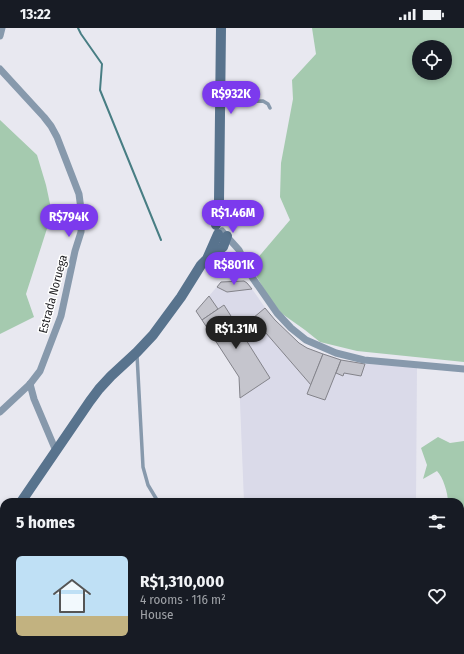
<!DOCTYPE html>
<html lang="en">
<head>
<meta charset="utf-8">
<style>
	:root { --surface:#171b24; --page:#242831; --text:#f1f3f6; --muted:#9ea1a6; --accent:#7c3aed }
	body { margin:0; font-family:"Fira Sans Condensed",sans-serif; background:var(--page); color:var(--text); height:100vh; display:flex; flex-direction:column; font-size:15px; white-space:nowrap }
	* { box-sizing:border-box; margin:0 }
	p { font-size:13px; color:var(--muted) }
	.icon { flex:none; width:22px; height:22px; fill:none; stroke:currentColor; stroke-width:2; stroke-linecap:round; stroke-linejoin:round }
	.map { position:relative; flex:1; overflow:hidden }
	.details { position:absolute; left:0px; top:470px; width:464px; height:156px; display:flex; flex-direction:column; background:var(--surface); border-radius:12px 12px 0 0; box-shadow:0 2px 6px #0003 }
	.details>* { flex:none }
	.fabs { position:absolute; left:412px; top:12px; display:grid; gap:8px }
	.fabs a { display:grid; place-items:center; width:40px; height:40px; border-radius:50%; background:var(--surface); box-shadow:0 2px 6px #0003; font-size:20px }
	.price { position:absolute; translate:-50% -34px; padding:0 9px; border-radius:14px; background:var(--accent); color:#fff; font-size:13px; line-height:26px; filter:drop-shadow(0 1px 2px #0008) }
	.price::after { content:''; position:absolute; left:50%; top:24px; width:12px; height:9px; margin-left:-6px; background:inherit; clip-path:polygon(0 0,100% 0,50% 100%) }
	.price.selected { background:#222; color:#fff }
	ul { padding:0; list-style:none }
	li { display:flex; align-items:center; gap:12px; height:100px; padding:0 16px }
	li span { display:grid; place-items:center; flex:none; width:112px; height:80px; border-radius:6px; color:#555 }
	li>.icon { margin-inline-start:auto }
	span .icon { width:48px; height:48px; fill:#fffc; stroke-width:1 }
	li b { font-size:17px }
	h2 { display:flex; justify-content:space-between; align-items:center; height:48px; padding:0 16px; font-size:17px }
	.status { display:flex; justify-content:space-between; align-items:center; height:28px; padding:0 20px; background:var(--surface); direction:ltr }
	.status svg { height:11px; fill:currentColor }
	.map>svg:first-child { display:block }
	.built { fill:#dadae9 }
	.green { fill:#a5caaf; fill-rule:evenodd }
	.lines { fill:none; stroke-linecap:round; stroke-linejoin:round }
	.stream { stroke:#487e84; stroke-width:2 }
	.building { fill:#c5c5cd; stroke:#83838a }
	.lane { stroke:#8799ac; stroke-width:3.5 }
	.street { stroke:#8799ac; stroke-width:7 }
	.secondary { stroke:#58738d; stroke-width:10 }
	.labels { text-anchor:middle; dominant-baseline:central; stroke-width:3; stroke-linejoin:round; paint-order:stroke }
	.street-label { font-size:12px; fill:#1d1d20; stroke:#fff }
</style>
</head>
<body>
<div class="status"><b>13:22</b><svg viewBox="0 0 49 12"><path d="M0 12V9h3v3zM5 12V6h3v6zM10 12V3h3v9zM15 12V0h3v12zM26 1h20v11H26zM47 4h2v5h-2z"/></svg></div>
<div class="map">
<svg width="464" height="626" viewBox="0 0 464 626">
	<rect width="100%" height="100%" fill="#e8e8f0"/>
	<!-- built -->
	<path class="built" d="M244,253L247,255L250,258L266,281L275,292L299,315L307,320L343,332L366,336L417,339L416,474H244L239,349L196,283L221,254Z"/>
	<!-- green -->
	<g class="green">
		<path d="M312,0H464V334L357,323L320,314L305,302L281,285L268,268L254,244L256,232L290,192L280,169L281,135L293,71L292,52L316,26ZM419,19H445V45H419Z"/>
		<path d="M0,92L37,127L46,157L52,185L26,266L34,289L0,306Z"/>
		<path d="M438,409L450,415L464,413V526H460V474H448C448,465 443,449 437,443L423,451L427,437L421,420Z"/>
		<path d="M23,622H67L62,626H25Z"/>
		<path d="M82,622H310L307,626H82Z"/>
		<path d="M310,622H342L337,626H313Z"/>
	</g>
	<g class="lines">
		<!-- stream -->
		<path class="stream" d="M78,0L81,6L102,36L100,62L161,212"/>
	</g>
	<!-- building -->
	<g class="building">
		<path d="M244,253L247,255L252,261L227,264L217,259L221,254Z"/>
		<path d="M209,268L218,281L202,292L196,283Z"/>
		<path d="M224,277L270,350L240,370L239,349L202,292Z"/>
		<path d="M265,280L275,292L299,315L307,320L323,326L311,357L253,290Z"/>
		<path d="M323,326L341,332L325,372L307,366Z"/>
		<path d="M341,332L365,336L361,348L344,345L343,348L336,345Z"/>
	</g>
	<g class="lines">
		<!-- lane -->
		<g class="lane">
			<path d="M221,75L236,74L263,73L268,76L270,80"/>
			<path d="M137,327L143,439L148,457L157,472"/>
		</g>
		<!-- street -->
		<g class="street">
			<path d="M0,8L2,0"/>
			<path d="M0,41L44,89L51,98L57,109L79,166L82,189L81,204L75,223L61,288L40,343L30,356L0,384"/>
			<path d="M222,203L239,222L252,249L277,285L291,300L306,312L336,325L364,332L464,341"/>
			<path d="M30,356L34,371L56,423"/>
			<path d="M0,517L4,518"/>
			<path d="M0,556L4,561"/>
			<path d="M460,596L464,590"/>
			<path d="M20,622L21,626"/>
			<path d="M361,624L375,626"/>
			<path d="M439,626L442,622"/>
		</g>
		<!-- secondary -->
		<g class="secondary">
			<path d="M216,197L219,173L221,0"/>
			<path d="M208,230L223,219L227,208"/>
			<path d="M21,474L90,373L99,361L111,348L137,324L153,307L181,269L201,237L207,231L218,206"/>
			<path d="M0,508L4,501"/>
		</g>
	</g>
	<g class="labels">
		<!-- street labels -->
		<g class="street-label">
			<text transform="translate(53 266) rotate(-75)">Estrada Noruega</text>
		</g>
	</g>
</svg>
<div class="fabs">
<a><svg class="icon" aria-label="locate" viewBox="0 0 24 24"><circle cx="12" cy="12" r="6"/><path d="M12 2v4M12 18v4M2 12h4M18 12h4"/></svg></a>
</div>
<b class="price" style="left:231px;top:87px">R$932K</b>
<b class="price" style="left:233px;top:206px">R$1.46M</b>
<b class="price" style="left:69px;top:210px">R$794K</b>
<b class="price" style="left:234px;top:258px">R$801K</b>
<b class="price selected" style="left:236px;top:322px">R$1.31M</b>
<section class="details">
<h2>5 homes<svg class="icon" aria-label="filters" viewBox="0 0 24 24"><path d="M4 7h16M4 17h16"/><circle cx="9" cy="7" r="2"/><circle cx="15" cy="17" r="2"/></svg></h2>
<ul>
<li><span style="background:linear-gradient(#bfe0f5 75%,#c2b280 0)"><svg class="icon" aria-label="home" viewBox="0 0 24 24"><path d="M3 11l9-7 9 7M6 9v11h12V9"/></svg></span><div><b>R$1,310,000</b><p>4 rooms · 116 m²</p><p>House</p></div><svg class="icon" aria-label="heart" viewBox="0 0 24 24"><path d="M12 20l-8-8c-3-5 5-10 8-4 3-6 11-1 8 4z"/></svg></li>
</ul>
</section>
</div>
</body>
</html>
